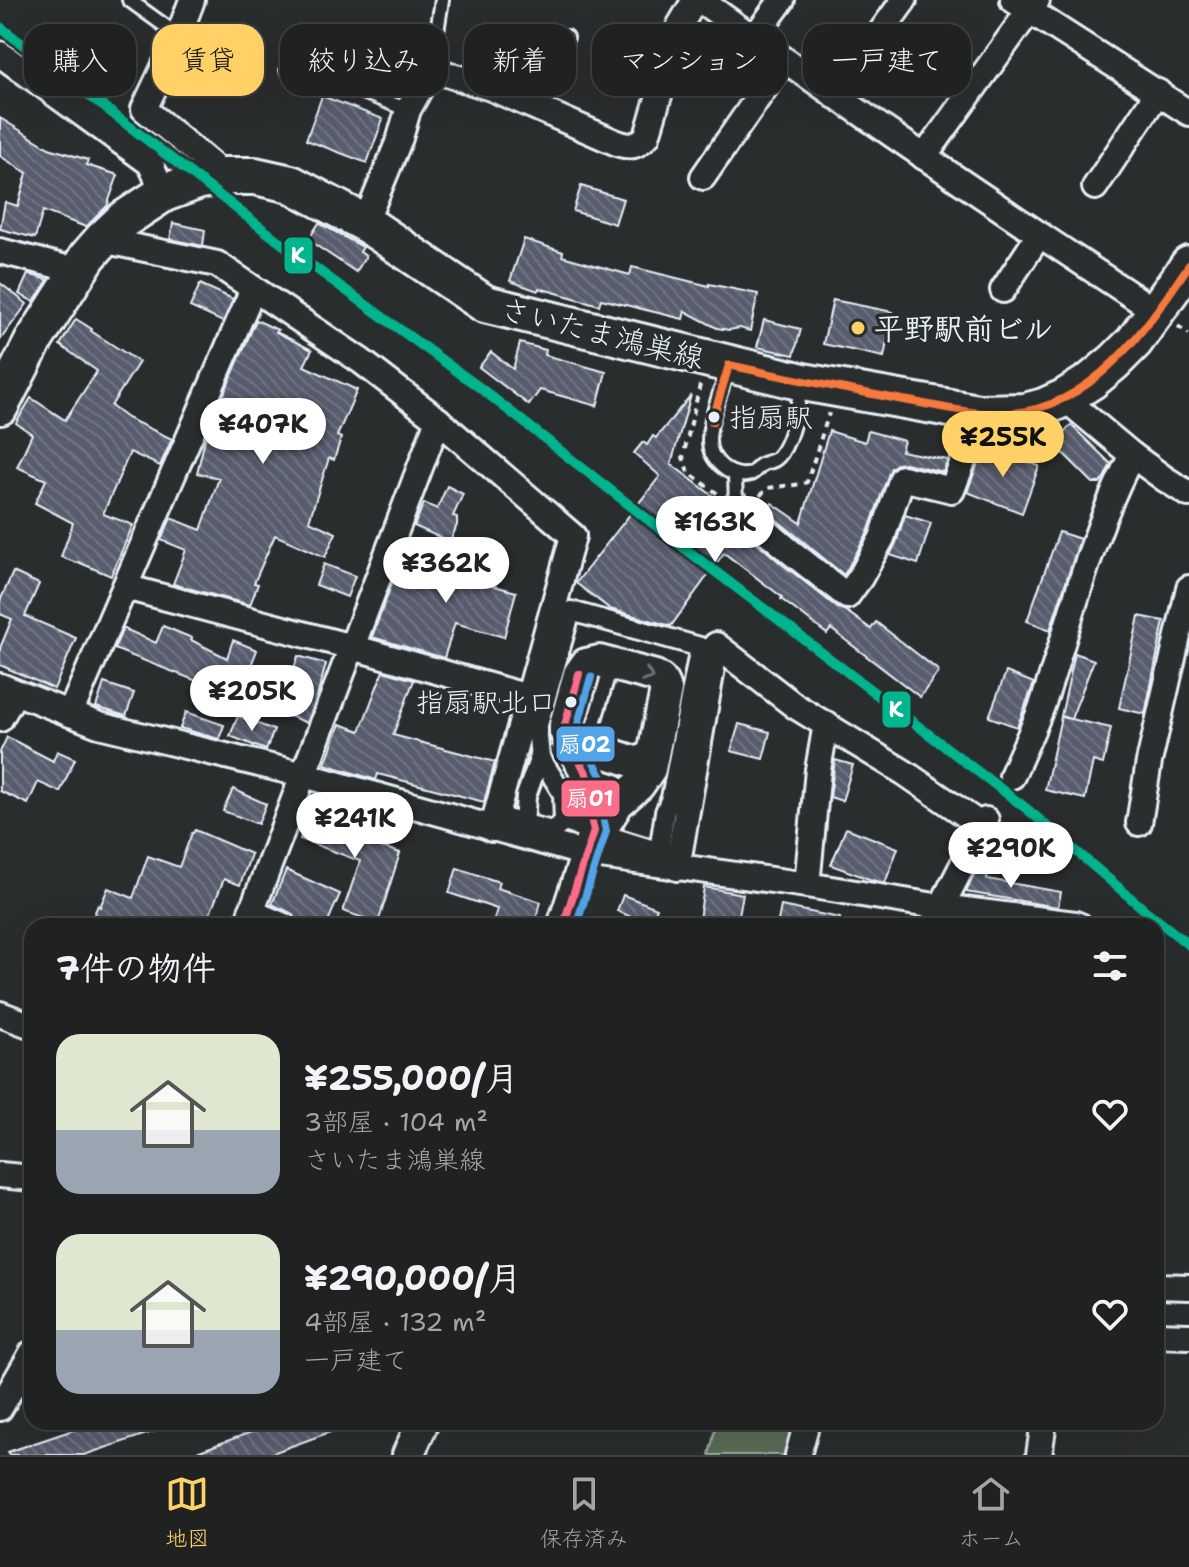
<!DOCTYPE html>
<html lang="ja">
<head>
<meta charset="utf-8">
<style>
	:root { --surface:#202222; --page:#2d2f2f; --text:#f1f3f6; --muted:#a2a4a5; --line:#3d3f40; --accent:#ffd166 }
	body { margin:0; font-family:"Shantell Sans","Klee One",sans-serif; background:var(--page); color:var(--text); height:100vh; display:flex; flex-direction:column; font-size:30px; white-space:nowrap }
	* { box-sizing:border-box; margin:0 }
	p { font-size:26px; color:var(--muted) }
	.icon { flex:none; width:44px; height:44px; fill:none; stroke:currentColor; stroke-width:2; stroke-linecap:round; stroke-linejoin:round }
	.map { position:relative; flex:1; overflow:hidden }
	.drawer { position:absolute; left:24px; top:918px; width:1140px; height:512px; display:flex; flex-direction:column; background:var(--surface); border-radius:24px; box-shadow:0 8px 32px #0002,0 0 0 2px var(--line) }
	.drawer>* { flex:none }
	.guide { position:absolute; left:24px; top:24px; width:1142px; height:72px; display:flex; gap:16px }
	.price { position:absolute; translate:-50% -68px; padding:0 18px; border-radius:28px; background:#fff; color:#222; font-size:26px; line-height:52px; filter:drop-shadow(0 2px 4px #0008) }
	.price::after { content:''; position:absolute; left:50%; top:48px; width:24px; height:18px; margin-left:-12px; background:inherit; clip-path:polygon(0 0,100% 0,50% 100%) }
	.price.active { background:var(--accent); color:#111 }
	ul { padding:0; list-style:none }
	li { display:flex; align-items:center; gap:24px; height:200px; padding:0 32px }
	li span { display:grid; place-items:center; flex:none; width:224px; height:160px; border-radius:24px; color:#555 }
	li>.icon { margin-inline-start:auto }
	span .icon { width:96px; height:96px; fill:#fffc; stroke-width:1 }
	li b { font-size:34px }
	h2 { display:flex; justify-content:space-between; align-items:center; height:96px; padding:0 32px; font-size:34px }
	.pill { padding:0 28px; border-radius:24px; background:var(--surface); box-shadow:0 8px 32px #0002,0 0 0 2px var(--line); font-size:28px; line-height:72px }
	.pill.active { background:var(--accent); color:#111 }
	.dock { display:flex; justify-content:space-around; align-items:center; height:112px; border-top:2px solid var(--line); background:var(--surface); font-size:22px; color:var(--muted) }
	.dock a { display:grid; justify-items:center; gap:4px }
	.dock .active { color:var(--accent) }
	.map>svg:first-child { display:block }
	.green { fill:#586b56; stroke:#a0aea7; stroke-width:2 }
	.building { fill:url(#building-back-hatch); stroke:#e8f1f8; stroke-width:2 }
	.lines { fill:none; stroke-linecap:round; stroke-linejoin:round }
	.service-casing { stroke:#e8f1f8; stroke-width:18 }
	.pedestrian-casing { stroke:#e8f1f8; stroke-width:24 }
	.minor-casing { stroke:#e8f1f8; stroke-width:30 }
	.tertiary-casing { stroke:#e8f1f8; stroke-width:36 }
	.primary-casing { stroke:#e8f1f8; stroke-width:42 }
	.path { stroke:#e8f1f8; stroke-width:4; stroke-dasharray:6 6; stroke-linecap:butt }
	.service { stroke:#2a2d2e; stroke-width:12 }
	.pedestrian { stroke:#2a2d2e; stroke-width:18 }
	.minor { stroke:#2a2d2e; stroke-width:24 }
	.tertiary { stroke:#2a2d2e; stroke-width:30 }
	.primary { stroke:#2a2d2e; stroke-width:36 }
	.bus-1-casing { stroke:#2a2d2e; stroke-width:14 }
	.bus-2-casing { stroke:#2a2d2e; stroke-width:14 }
	.bus-3-casing { stroke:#2a2d2e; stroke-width:14 }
	.bus-1 { stroke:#fb6d88; stroke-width:8 }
	.bus-2 { stroke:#f6793e; stroke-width:8 }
	.bus-3 { stroke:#53a3e8; stroke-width:8 }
	.rail-1-casing { stroke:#2a2d2e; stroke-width:16 }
	.rail-1 { stroke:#00b48d; stroke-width:10 }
	.oneway { stroke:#6c7275 }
	.poi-dot { fill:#ffd166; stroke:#2a2d2e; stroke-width:3 }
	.bus-dot { fill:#e8f1f8; stroke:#2a2d2e; stroke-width:3 }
	.labels { text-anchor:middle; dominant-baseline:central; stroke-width:7; stroke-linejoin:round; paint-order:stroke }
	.bus-label { font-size:28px; fill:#e8f1f8; stroke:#2a2d2e; text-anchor:start }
	.poi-label { font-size:30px; font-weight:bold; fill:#e8f1f8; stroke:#2a2d2e; text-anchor:start }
	.street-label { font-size:30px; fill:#e8f1f8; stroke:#2a2d2e }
	.line-badge { stroke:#2a2d2e; stroke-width:3 }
	.badge-label { font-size:22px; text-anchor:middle; font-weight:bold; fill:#fff }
</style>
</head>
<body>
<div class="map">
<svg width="1189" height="1455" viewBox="0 0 1189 1455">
	<defs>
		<pattern id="building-back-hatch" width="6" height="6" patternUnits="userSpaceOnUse" patternTransform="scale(2)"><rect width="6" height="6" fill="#585c6d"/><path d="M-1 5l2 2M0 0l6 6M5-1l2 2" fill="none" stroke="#707483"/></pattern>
	</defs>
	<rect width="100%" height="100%" fill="#2a2d2e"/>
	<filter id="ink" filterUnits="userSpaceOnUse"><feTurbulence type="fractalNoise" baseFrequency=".0125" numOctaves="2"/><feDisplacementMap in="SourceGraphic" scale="16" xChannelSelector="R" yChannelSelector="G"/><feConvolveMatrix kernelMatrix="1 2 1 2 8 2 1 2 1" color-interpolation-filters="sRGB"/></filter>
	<g filter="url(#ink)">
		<!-- green -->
		<path class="green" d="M717,1422H800L790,1455H709Z"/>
		<!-- building -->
		<g class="building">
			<path d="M322,96L383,119L367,163L306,140Z"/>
			<path d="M0,118L49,148L88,160L86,165L118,175L107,206L86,227L43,211L35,238L0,229L5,202L18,206L27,173L0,156Z"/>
			<path d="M581,186L623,199L615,224L573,211Z"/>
			<path d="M173,223L205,230L203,246L170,239Z"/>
			<path d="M319,223L363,247L360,252L366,256L356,272L308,240Z"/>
			<path d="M524,239L563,252L562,256L630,275L632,267L709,286V284L758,294L750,331L740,328L729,330L717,328L685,311L683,319L601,299L599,305L539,288L538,291L510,281Z"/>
			<path d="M28,274L48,280L34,302L19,294Z"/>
			<path d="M0,283L27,304L0,340Z"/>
			<path d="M200,284L233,299L223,322L190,307Z"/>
			<path d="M833,300L893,312L884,357L823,344Z"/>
			<path d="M76,319L92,329L91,331L139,362L111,406L127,418L172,439L160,466L130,452L103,514L133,525L111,576L78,562L77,563L61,557L73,523L35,503L46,480L17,467L32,434L16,423L31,398L65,420L97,371L60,345Z"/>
			<path d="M256,320L278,330L276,332L312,350L304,366L357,390L337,436L341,438L334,460L329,458L309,521L336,533L325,557L275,535L254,583L258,584L250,605L173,584L186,550L161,540L171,518L201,530L219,478L197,473L206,435Z"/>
			<path d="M764,320L801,329L794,355L757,347Z"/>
			<path d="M520,343L546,350L545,355L606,372L597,406L540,390L529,405L479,367L491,352L513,369Z"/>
			<path d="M691,395L671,464L721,502L722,509L726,516L782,564L838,608L846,611L871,629L876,622L939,671L920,697L831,629L827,634L810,621L781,599L782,597L724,553L671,626L610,609L576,583L660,476L634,453L643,442L647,445L653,436L656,438Z"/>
			<path d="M1071,425L1111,464L1104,478L1100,483H1093L1053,443Z"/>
			<path d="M829,431L865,442L868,431L904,441L901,451L948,460L943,472L905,463L897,464L891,468L868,532L844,575L766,511L772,503L801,523Z"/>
			<path d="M985,445L1039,466L1022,513L967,492Z"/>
			<path d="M447,486L463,494L453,516L457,517V525L450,542L414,526L424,503L437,509Z"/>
			<path d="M905,515L931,523L918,564L890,555L896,543Z"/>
			<path d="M1059,532L1080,539L1050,630L1027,621Z"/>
			<path d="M486,544L504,551L491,585L516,592L504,637L455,623L444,658L372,637L395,575L437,589L449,553L479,563Z"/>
			<path d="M324,564L355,576L347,597L316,585Z"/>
			<path d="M13,572L39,584L25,616L76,638L54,689L0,665V648L12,619L0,614V601Z"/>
			<path d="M1139,616L1164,621L1145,714L1119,708Z"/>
			<path d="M163,626L192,638L191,640L227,658L233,640L257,650L236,704L195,686L197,681L114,649L123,628L156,643Z"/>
			<path d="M1075,653L1094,660L1071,719L1111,728L1103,764L1093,761L1085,799L1045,790L1061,717L1070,719L1061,716Z"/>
			<path d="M298,656L326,664L317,697L307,723L277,711L294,669Z"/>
			<path d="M383,671L414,680L393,735L495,762L484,802L378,774L376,780L325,764L340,724L360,731Z"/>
			<path d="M1006,672L1034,683L1017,727L989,717Z"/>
			<path d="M104,683L134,693L126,716L96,707Z"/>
			<path d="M186,712L224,725L219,739L180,728Z"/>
			<path d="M238,716L274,730L266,750L230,736Z"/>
			<path d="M739,724L770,732L763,759L731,751Z"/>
			<path d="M7,737L53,761L57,751L75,759L60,792L38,782L28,804L0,791V752Z"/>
			<path d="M835,760L853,765L842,801L830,797Z"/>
			<path d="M233,789L266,804L258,824L223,811Z"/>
			<path d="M312,805L363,824L358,839L400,853L378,923L343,911L360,861L300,839Z"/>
			<path d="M846,828L898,848L885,883L872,880L831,865Z"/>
			<path d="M195,830L251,854L240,885L224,879L205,926H89L98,905L100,907L108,888L133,898L148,856L179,867L192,833H193Z"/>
			<path d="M979,865L989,867L987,879L1061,892L1058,907L966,892Z"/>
			<path d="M457,868L499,882L497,888L541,902L534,926H492L497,909L449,893Z"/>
			<path d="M286,870L340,894L326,926H309L298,921L291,913L272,904Z"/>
			<path d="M704,887L743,894L737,926H698Z"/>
			<path d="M623,895L657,908L650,925L617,911Z"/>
			<path d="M781,906L840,918L839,926H777Z"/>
			<path d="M97,1422H172L173,1425L84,1455H9L8,1452Z"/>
			<path d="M279,1422H352V1424L267,1455H194V1453Z"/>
		</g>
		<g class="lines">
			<defs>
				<g id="service">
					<path d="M129,0L179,36"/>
					<path d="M431,69L442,0"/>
					<path d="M287,70L309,78L322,76L408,110"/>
					<path d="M541,110L567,37"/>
					<path d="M728,368C722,390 709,419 709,441C709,459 728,477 746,475C754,475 756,468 761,465C767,461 773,463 778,457C792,442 797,406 802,386"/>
					<path d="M735,474L736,505"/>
					<path d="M587,747L611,666"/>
				</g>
				<g id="pedestrian">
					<path d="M540,757L563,794L564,822"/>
					<path d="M495,816L552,831L564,822L667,854"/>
					<path d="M524,824L526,796L540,757L537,728L571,611L700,647L671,798L665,812L659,851"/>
				</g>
				<g id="minor">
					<path d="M192,0L176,42L144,109L225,176"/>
					<path d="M700,0C850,107 1002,211 1157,312"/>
					<path d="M1013,0L1189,113"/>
					<path d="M754,38L782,0"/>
					<path d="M0,54L150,163L164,193"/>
					<path d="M835,96L904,0"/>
					<path d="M924,157L1037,0"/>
					<path d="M703,177L784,60"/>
					<path d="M1095,187L1158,92"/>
					<path d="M365,223L400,138L408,110L431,69L491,88L617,143C631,148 637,146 647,136L680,25L695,0"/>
					<path d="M102,240L217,264L361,361L438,420L573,536L492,829"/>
					<path d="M0,251L78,271"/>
					<path d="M1003,290L1039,235"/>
					<path d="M1132,455L1165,479L1189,494"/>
					<path d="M736,505L791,552L847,596L860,578L882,538L902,478L952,490L977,425L978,413"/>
					<path d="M125,587L352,647L528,697"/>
					<path d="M0,686L99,725L304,775L586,854L807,885L941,907L936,926"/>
					<path d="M70,714L253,289"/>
					<path d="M0,719L15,693"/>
					<path d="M1012,776C1022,752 1034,728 1043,703C1071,620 1091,533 1132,455L1064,398"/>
					<path d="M986,820L941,907L1075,924L1080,926"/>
					<path d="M1139,823L1149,762L1189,588"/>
					<path d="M677,868L716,645L795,706L905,773L982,826"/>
					<path d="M807,885L818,770L826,724"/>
					<path d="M251,912L284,926"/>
					<path d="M246,926L438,420"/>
					<path d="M0,1014L32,1026"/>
					<path d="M0,1175L32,1178"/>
					<path d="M1156,1286L1189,1287"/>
					<path d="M1156,1335L1189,1336"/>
					<path d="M0,1408L32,1353"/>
					<path d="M798,1455L807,1422"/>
					<path d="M1039,1455L1044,1422"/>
				</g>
				<g id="tertiary">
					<path d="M565,731L579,744L635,762H642L653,753"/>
					<path d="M563,926L594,831L590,813L591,783L565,731V725L579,674L586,664L599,661L655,676L661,680L666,690L650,769L639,785L618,803L605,824L594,831"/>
					<path d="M408,1455L423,1422"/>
				</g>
				<path id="primary" d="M0,406L33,342L88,256L102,240L123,220L164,193L200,180L225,176H255L291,184L365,223L485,304L803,382L978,413L1025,412L1044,407L1064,398L1091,381L1114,362L1134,342L1189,265"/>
			</defs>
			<!-- service casing -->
			<use href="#service" class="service-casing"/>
			<!-- pedestrian casing -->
			<use href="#pedestrian" class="pedestrian-casing"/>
			<!-- minor casing -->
			<use href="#minor" class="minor-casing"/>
			<!-- tertiary casing -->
			<use href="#tertiary" class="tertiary-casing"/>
			<!-- primary casing -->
			<use href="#primary" class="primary-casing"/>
			<!-- path -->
			<g class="path">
				<path d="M1178,326L1189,334"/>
				<path d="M700,385L683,457L688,472L718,494"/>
				<path d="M760,496L767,488L803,484L807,482L829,413"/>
			</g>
			<!-- service -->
			<use href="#service" class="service"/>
			<!-- pedestrian -->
			<use href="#pedestrian" class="pedestrian"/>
			<!-- minor -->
			<use href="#minor" class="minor"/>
			<!-- tertiary -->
			<use href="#tertiary" class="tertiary"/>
			<!-- primary -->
			<use href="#primary" class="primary"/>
			<defs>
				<path id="bus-1" d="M563,926L594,831L590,813L591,783L565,731V725L579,674"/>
				<path id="bus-2" d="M712,422L729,365C787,378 845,389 903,400C939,406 975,416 1012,413C1094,407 1147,327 1189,265"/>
				<path id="bus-3" d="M576,926L606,831L602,812L603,780L577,728L591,677"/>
			</defs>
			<!-- bus-1 casing -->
			<use href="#bus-1" class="bus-1-casing"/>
			<!-- bus-2 casing -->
			<use href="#bus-2" class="bus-2-casing"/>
			<!-- bus-3 casing -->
			<use href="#bus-3" class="bus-3-casing"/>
			<!-- bus-1 -->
			<use href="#bus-1" class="bus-1"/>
			<!-- bus-2 -->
			<use href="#bus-2" class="bus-2"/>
			<!-- bus-3 -->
			<use href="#bus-3" class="bus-3"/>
			<defs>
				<path id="rail-1" d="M0,27L289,249L479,387L683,547L1027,809L1147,912L1189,945"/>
			</defs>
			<!-- rail-1 casing -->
			<use href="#rail-1" class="rail-1-casing"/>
			<!-- rail-1 -->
			<use href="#rail-1" class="rail-1"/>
		</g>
		<!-- one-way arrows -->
		<defs><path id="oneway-chevron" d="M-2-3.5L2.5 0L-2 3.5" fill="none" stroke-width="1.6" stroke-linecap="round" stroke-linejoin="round" transform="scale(2)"/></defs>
		<use class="oneway" href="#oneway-chevron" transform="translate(648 676) rotate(21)"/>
	</g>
	<!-- markers -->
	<circle class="poi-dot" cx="858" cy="328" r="8"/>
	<g class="bus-dot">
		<circle cx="714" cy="417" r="7"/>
		<circle cx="571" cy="702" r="7"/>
	</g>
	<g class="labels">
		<!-- bus labels -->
		<g class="bus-label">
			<text x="729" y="417">指扇駅</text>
			<text x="556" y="702" text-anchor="end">指扇駅北口</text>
		</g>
		<!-- poi labels -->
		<g class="poi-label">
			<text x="874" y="328">平野駅前ビル</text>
		</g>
		<!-- street labels -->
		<g class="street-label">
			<text transform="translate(602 333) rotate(14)">さいたま鴻巣線</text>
		</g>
	</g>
	<g class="line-badge">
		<rect x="283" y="236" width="31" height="39" rx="8" fill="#00b48d"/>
		<rect x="881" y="690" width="31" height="39" rx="8" fill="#00b48d"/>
		<rect x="555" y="725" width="61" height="38" rx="8" fill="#53a3e8"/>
		<rect x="560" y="779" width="61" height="39" rx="8" fill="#fb6d88"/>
	</g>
	<g class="badge-label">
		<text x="298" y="263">K</text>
		<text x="896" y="717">K</text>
		<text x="585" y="752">扇02</text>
		<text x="590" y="806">扇01</text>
	</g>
</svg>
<b class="price" style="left:263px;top:466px">¥407K</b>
<b class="price active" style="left:1003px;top:479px">¥255K</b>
<b class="price" style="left:715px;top:564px">¥163K</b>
<b class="price" style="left:446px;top:605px">¥362K</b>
<b class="price" style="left:252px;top:733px">¥205K</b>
<b class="price" style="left:355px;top:860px">¥241K</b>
<b class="price" style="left:1011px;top:890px">¥290K</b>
<div class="guide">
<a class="pill">購入</a>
<a class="pill active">賃貸</a>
<a class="pill">絞り込み</a>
<a class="pill">新着</a>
<a class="pill">マンション</a>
<a class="pill">一戸建て</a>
</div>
<section class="drawer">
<h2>7件の物件<svg class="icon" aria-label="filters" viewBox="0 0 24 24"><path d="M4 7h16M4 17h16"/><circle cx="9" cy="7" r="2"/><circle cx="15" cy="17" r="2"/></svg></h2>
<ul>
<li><span style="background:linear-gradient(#dfe7d0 60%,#9aa5b1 0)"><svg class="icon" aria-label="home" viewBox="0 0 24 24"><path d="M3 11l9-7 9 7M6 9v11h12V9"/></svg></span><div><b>¥255,000/月</b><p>3部屋 · 104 m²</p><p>さいたま鴻巣線</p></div><svg class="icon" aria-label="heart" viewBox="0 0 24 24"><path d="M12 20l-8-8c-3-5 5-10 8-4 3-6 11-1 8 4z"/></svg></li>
<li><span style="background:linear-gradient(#dfe7d0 60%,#9aa5b1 0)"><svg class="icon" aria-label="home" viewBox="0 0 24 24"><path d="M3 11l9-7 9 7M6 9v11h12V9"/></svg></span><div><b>¥290,000/月</b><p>4部屋 · 132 m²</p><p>一戸建て</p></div><svg class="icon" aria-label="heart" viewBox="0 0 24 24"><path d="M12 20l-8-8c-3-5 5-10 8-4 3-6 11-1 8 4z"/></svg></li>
</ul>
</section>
</div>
<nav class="dock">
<a class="active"><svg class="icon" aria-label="map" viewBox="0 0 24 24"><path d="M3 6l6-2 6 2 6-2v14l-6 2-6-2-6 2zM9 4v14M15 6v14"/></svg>地図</a>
<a><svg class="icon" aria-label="saved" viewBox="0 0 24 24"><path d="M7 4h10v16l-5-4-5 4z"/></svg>保存済み</a>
<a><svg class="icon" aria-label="home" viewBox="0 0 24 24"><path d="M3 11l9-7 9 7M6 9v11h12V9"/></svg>ホーム</a>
</nav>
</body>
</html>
